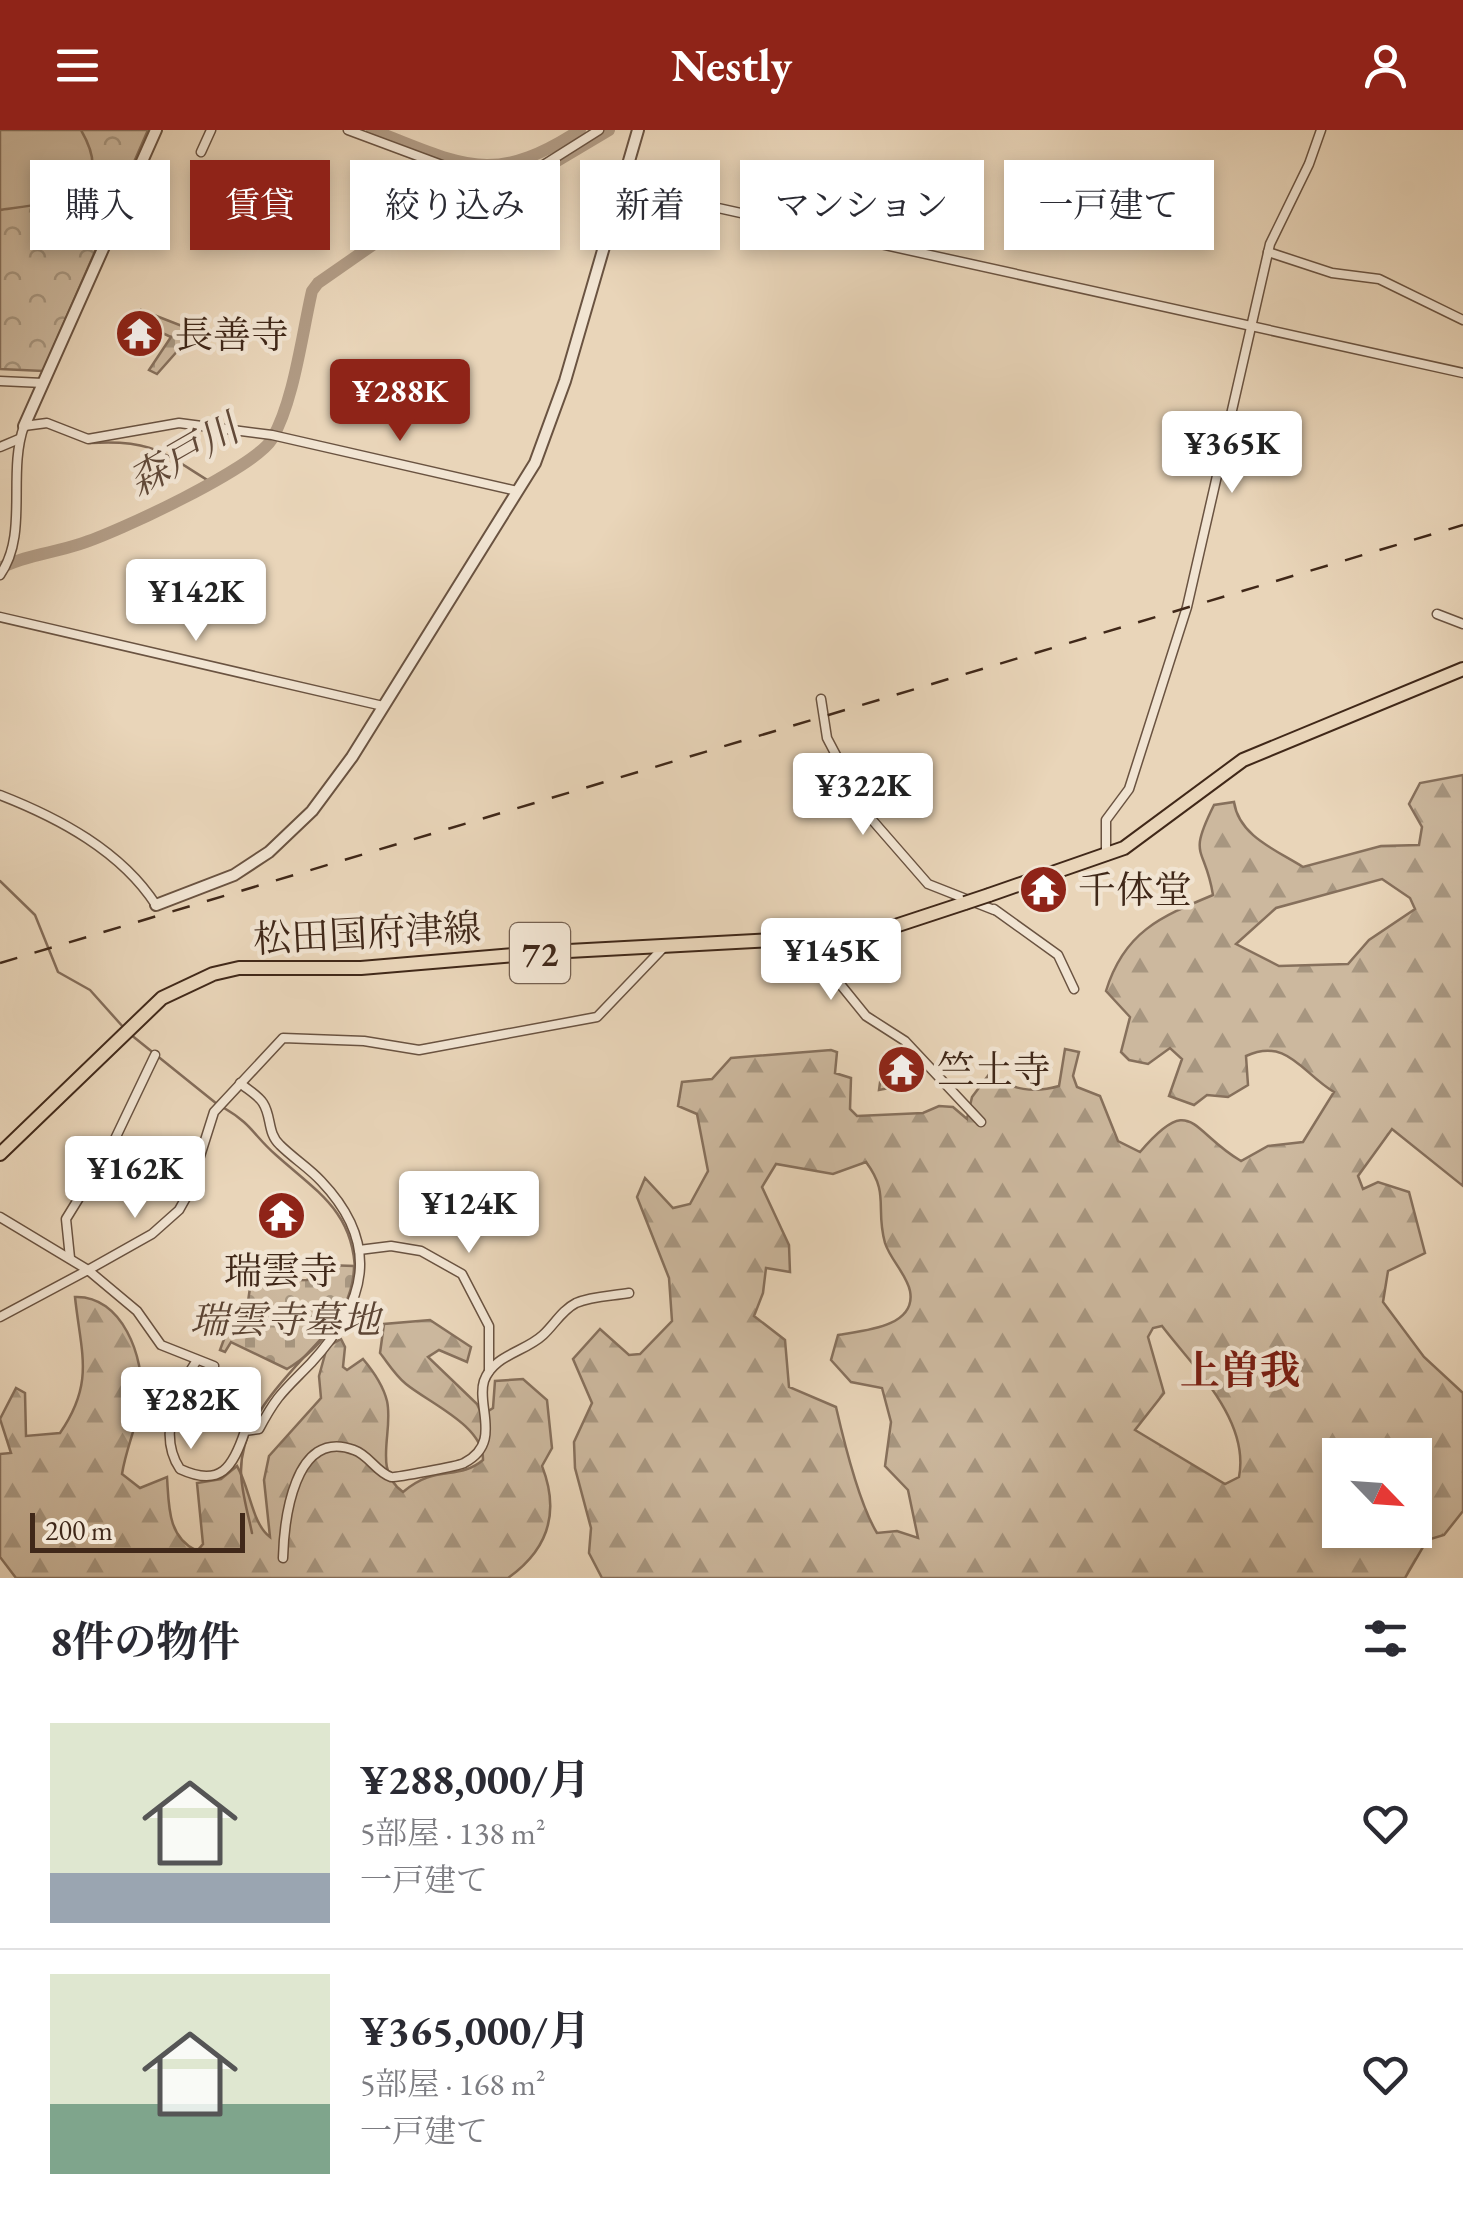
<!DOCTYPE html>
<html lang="ja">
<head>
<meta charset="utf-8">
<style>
	:root { --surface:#fff; --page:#f7f7f7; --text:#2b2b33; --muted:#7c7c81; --line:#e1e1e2; --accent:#8f2418 }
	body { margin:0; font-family:"EB Garamond","Noto Serif JP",serif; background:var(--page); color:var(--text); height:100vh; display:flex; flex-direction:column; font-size:38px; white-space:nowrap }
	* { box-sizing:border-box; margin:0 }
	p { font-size:32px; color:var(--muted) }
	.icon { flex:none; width:55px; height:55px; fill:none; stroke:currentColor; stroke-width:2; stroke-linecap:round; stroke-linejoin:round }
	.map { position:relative; height:1448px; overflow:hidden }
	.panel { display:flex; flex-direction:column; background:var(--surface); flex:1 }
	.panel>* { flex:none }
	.guide { position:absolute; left:30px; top:30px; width:1405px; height:90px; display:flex; gap:20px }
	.needle { width:65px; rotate:115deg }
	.buttons { position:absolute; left:1322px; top:1308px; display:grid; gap:20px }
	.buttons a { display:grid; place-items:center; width:110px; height:110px; border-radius:0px; background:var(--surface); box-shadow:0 5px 15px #0003; font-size:50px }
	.scale { position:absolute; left:30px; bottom:25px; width:215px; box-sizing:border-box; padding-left:10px; border:5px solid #402819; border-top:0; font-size:28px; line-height:35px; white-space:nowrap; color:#402819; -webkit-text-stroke:8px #f1e4d2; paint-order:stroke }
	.price { position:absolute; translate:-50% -85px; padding:0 22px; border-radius:10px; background:#fff; color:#222; font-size:32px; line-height:65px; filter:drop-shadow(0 2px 5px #0008) }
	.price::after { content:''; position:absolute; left:50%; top:60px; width:30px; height:22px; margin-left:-15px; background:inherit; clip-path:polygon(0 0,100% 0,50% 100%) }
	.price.selected { background:var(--accent); color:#fff }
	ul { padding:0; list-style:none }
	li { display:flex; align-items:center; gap:30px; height:250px; padding:0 50px }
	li+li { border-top:2px solid var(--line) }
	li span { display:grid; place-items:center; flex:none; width:280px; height:200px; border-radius:0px; color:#555 }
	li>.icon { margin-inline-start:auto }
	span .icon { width:120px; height:120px; fill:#fffc; stroke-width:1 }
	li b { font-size:42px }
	h2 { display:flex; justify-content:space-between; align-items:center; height:120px; padding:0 50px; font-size:42px }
	.chip { padding:0 35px; border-radius:0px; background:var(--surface); box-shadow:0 5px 15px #0003; font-size:35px; line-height:90px }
	.chip.selected { background:var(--accent); color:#fff }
	header { display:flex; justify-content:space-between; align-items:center; height:130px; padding:0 50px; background:var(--accent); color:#fff; font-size:45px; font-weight:700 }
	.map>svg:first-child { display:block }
	.forest { fill:url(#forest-firs); stroke:#86705c; stroke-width:2.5; fill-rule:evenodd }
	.cemetery { fill:url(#cemetery-stones); stroke:#86705c; stroke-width:2.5 }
	.park { fill:url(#park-crowns); stroke:#86705c; stroke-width:2.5 }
	.garden { fill:#ccb89e; stroke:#86705c; stroke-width:2.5 }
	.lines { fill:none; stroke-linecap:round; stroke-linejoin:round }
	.stream { stroke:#836c59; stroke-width:2.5 }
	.river { stroke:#b09a83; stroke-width:12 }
	.minor-casing { stroke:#6a5341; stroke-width:11 }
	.tertiary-casing { stroke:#6a5341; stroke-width:14 }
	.primary-casing { stroke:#402819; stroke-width:16 }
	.minor { stroke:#f1e4d2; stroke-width:8 }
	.tertiary { stroke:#f1e4d2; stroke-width:10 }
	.primary { stroke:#e9d5b9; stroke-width:12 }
	.rail { stroke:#402819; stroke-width:2.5; stroke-dasharray:18 18; stroke-linecap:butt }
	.primary-bridge-casing { stroke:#402819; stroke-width:16; stroke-linecap:butt }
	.primary-bridge { stroke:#e9d5b9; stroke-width:12 }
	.labels { text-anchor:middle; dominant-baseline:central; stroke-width:9; stroke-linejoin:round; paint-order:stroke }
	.shield { fill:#f1e4d2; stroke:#756050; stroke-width:2.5 }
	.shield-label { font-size:35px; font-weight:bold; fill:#402819 }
	.poi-label { font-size:38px; fill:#402819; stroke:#f1e4d2; text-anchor:start }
	.street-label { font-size:38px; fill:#402819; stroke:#f1e4d2 }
	.park-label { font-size:38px; font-style:italic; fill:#5c4534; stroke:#f1e4d2 }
	.water-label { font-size:40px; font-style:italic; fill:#624a39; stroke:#f1e4d2 }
	.neighbourhood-label { font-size:40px; font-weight:bold; fill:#7a1f14; stroke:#f1e4d2 }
</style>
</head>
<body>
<header><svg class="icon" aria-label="menu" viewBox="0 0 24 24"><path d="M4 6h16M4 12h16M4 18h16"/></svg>Nestly<svg class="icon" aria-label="person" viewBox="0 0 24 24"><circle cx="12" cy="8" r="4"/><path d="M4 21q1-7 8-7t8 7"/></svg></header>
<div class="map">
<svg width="1463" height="1448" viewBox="0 0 1463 1448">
	<defs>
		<pattern id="forest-firs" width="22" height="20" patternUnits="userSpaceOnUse" patternTransform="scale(2.5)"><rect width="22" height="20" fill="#ccb89e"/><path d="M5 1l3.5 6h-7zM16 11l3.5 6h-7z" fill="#a79680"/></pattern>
		<pattern id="cemetery-stones" width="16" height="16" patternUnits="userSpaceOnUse" patternTransform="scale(2.5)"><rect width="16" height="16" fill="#ccb89e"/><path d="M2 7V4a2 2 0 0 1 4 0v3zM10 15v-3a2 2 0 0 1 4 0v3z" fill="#a79680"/></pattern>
		<pattern id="park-crowns" width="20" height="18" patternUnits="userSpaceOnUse" patternTransform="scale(2.5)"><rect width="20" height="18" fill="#ccb89e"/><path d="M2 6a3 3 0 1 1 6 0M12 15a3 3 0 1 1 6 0" fill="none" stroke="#a79680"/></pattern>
	</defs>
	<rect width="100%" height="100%" fill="#e9d5b9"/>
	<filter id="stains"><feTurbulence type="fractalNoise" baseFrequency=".002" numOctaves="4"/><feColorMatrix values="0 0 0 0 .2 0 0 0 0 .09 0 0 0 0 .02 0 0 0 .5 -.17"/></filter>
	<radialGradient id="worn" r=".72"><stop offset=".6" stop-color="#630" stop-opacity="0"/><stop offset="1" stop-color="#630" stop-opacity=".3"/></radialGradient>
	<!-- forest -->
	<g class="forest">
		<path d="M1463,645V1056L1392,999L1358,1046L1363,1059L1378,1052L1409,1062L1425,1123L1388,1141L1383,1172L1424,1227L1463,1263V1381L1444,1405L1427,1410L1405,1448H602L589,1423L591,1398L575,1338L574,1312L592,1273L573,1229L600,1199L629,1225L640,1224L672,1191L669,1148L637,1067L645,1048L673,1078L690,1074L708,1041L697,984L678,976L682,952L712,949L731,928L831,920L837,922L835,943L851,948L850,979L857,986L923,983L939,976L953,977L967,989L972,967L990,943C1010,961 1036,963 1059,956L1065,919L1079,922L1073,946L1077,957L1100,966L1118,1011L1140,1022C1192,961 1190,1001 1241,1031L1268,1016L1303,1012L1334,962C1302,943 1287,907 1246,926L1248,955L1228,967L1207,965L1194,975L1169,966L1182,929L1170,918L1148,934L1129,930L1121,922L1130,887L1106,861C1124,802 1160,787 1213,765C1205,715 1187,729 1214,675L1234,672C1239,706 1276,720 1303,737L1381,716L1419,715L1422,697L1409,674L1420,653ZM1382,749L1410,768L1415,779L1369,810L1348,834L1279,836L1236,814L1276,778ZM866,1032C890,1064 875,1077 885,1113C890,1129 907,1145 910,1161C917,1198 860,1201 838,1205L831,1230L851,1252L882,1258L891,1292L885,1336L908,1360L918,1408L897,1401L877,1403C860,1375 844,1312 836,1277L789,1257L785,1210L754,1186L763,1163L766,1138L790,1142L789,1115L762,1057L776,1034L833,1044ZM1162,1196C1194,1238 1250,1290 1239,1347L1225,1354L1135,1300L1164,1263L1148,1207L1153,1198ZM1340,1325H1415V1400H1340Z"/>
		<path d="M75,1167C122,1165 145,1228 141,1268C138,1293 126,1318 122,1344L140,1358L167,1347C169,1375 167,1407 197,1421L203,1414L197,1353L221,1349L237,1336C250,1358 252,1394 270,1407L264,1350L269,1326L321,1268L319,1246L327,1217L341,1209L345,1217L343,1237L347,1240L363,1229C374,1242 383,1255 387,1271C394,1302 372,1340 403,1362C435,1334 458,1351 483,1330C484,1296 429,1273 406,1254C395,1245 388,1233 380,1223L384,1194L430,1190L471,1217L467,1232L439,1220L428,1227L477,1274L482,1285L493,1278L495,1251L523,1249L547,1270L552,1318L542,1336C560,1382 549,1419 508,1448H16L0,1427V1324L11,1323L0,1289L16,1258L25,1263L26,1306L60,1303C95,1252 81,1224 75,1167Z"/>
	</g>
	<!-- cemetery -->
	<g class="cemetery">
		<path d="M141,180L195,201L157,244L149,240L171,207L137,191Z"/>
		<path d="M905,916L915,953L879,960L884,924Z"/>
		<path d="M325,1135L354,1136C354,1176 321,1219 287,1239L231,1212L225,1222L220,1220L227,1201L246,1185L251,1151L307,1150Z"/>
	</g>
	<!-- park -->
	<path class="park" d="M0,0H148L43,241L0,239Z"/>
	<!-- garden -->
	<path class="garden" d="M0,0H81C121,69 50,73 0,80Z"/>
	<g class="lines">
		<!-- stream -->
		<g class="stream">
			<path d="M90,313C151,309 162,322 212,353"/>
			<path d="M0,751L35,785L58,842L90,860L124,898"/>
			<path d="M130,904L217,974"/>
			<path d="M224,978C252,994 254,1006 276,1025C316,1061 355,1082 355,1144"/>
			<path d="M252,1403C248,1383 241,1361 241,1341C241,1278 306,1230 342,1185"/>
		</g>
		<!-- river -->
		<g class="river">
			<path d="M372,0C462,34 491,58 580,0"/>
			<path d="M0,438C26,425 53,423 80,414C116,403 255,338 272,309C294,271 302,204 312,161L318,153L374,114L477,60L530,47L609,0"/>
		</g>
		<defs>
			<g id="minor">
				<path d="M348,0L485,51L542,36L599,0"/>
				<path d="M201,22L211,0"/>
				<path d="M623,57L1463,243"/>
				<path d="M1268,122L1332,143L1379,149L1463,190"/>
				<path d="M0,251L43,253"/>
				<path d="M0,317L19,309"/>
				<path d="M0,445C29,404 7,344 24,296L47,293L88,309L179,293L272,305L517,361"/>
				<path d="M1437,484L1463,494"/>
				<path d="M0,487L383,576"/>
				<path d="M821,569L827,608L867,684L928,754L994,780"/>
				<path d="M0,665C59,688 121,721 156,775"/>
				<path d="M1106,726V690L1129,659L1187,477L1270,114L1309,34L1321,0"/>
				<path d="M994,779L1058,825L1074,859"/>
				<path d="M790,808L794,816L823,833L866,886L905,911L981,992"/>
				<path d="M0,1087L88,1140L152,1104L179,1080L188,1064L214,982L283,908L364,911L419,920L597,887L666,815"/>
				<path d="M359,1120L391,1116L421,1121L462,1144L489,1196V1241"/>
				<path d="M70,1128L66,1089L114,1011L155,925"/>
				<path d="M0,1187L88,1140L137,1181L161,1215L214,1236"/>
				<path d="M197,1230C177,1260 157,1305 180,1339C221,1358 233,1337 245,1301L259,1299C278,1263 285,1260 311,1233C366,1173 382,1115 321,1051C309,1038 293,1028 280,1015C267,1003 272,987 263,973C259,966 247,959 240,953"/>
				<path d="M283,1428C284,1391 294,1297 354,1320C369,1325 376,1342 391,1347C394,1348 459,1336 464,1333C503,1313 476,1276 484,1251C493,1225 525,1222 543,1205C554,1195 562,1180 576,1173C592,1166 612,1166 629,1163"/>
			</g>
			<g id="tertiary">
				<path d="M24,296L156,0"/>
				<path d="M156,775L234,745L269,722L312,681L352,627L535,333L565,251L638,0"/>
			</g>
			<g id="primary">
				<path d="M989,765L1124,718L1243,630L1463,539"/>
				<path d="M0,1024L162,868L213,844L239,838H361L550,822L848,806L883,800L965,773"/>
			</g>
		</defs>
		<!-- minor casing -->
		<use href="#minor" class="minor-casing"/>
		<!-- tertiary casing -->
		<use href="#tertiary" class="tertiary-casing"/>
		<!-- primary casing -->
		<use href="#primary" class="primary-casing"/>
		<!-- minor -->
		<use href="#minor" class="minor"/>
		<!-- tertiary -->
		<use href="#tertiary" class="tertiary"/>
		<!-- primary -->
		<use href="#primary" class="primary"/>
		<!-- rail -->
		<path class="rail" d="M0,833L1463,395"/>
		<defs>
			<path id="primary-bridge" d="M965,773L989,765"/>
		</defs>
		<!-- primary-bridge casing -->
		<use href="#primary-bridge" class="primary-bridge-casing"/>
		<!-- primary-bridge -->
		<use href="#primary-bridge" class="primary-bridge"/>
	</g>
	<!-- icons -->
	<defs>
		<symbol id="temple-disc" viewBox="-11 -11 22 22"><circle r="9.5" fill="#8f2418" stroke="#f1e4d2"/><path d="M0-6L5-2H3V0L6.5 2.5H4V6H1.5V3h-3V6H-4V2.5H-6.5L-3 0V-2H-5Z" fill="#fff"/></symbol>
	</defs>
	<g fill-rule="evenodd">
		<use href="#temple-disc" x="112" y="176" width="55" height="55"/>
		<use href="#temple-disc" x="1016" y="732" width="55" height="55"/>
		<use href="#temple-disc" x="874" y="912" width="55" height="55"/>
		<use href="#temple-disc" x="254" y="1058" width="55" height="55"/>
	</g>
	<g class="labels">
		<!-- shield labels -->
		<rect class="shield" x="510" y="793" width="60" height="60" rx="8"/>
		<g class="shield-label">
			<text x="540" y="823">72</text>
		</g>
		<!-- poi labels -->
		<g class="poi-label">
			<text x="175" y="204">長善寺</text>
			<text x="1078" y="759">千体堂</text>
			<text x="937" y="939">竺土寺</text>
			<text x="281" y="1140" text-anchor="middle">瑞雲寺</text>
		</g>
		<!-- street labels -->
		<g class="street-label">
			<text transform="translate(367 803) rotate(-3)">松田国府津線</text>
		</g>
		<!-- park labels -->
		<g class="park-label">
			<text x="285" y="1189">瑞雲寺墓地</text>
		</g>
		<!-- water labels -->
		<g class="water-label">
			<text transform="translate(183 325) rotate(-30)">森戸川</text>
		</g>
		<!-- neighbourhood labels -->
		<g class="neighbourhood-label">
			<text x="1240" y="1240">上曽我</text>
		</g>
	</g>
	<rect width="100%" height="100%" filter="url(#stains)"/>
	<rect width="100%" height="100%" fill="url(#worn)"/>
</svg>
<div class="buttons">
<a><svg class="needle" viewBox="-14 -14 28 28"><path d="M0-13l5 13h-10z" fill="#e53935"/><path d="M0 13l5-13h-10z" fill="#7c7c81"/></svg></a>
</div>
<div class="scale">200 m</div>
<b class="price selected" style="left:400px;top:314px">¥288K</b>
<b class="price" style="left:1232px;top:366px">¥365K</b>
<b class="price" style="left:196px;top:514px">¥142K</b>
<b class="price" style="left:863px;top:708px">¥322K</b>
<b class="price" style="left:831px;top:873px">¥145K</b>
<b class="price" style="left:135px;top:1091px">¥162K</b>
<b class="price" style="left:469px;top:1126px">¥124K</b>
<b class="price" style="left:191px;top:1322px">¥282K</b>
<div class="guide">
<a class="chip">購入</a>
<a class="chip selected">賃貸</a>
<a class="chip">絞り込み</a>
<a class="chip">新着</a>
<a class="chip">マンション</a>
<a class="chip">一戸建て</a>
</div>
</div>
<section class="panel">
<h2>8件の物件<svg class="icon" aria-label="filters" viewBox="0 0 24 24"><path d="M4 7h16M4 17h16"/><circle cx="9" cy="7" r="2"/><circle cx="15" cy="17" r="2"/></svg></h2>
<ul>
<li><span style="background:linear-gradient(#dfe7d0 75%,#9aa5b1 0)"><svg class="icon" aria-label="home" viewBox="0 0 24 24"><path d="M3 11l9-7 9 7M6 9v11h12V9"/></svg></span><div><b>¥288,000/月</b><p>5部屋 · 138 m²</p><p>一戸建て</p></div><svg class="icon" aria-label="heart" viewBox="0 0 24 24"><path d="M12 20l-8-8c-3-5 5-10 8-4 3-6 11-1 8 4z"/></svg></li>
<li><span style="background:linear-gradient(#dfe7d0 65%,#7fa58c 0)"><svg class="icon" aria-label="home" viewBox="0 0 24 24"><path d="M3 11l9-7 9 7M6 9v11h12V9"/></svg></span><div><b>¥365,000/月</b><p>5部屋 · 168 m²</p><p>一戸建て</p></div><svg class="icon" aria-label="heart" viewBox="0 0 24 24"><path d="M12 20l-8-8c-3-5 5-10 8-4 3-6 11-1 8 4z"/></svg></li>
</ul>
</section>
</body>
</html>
